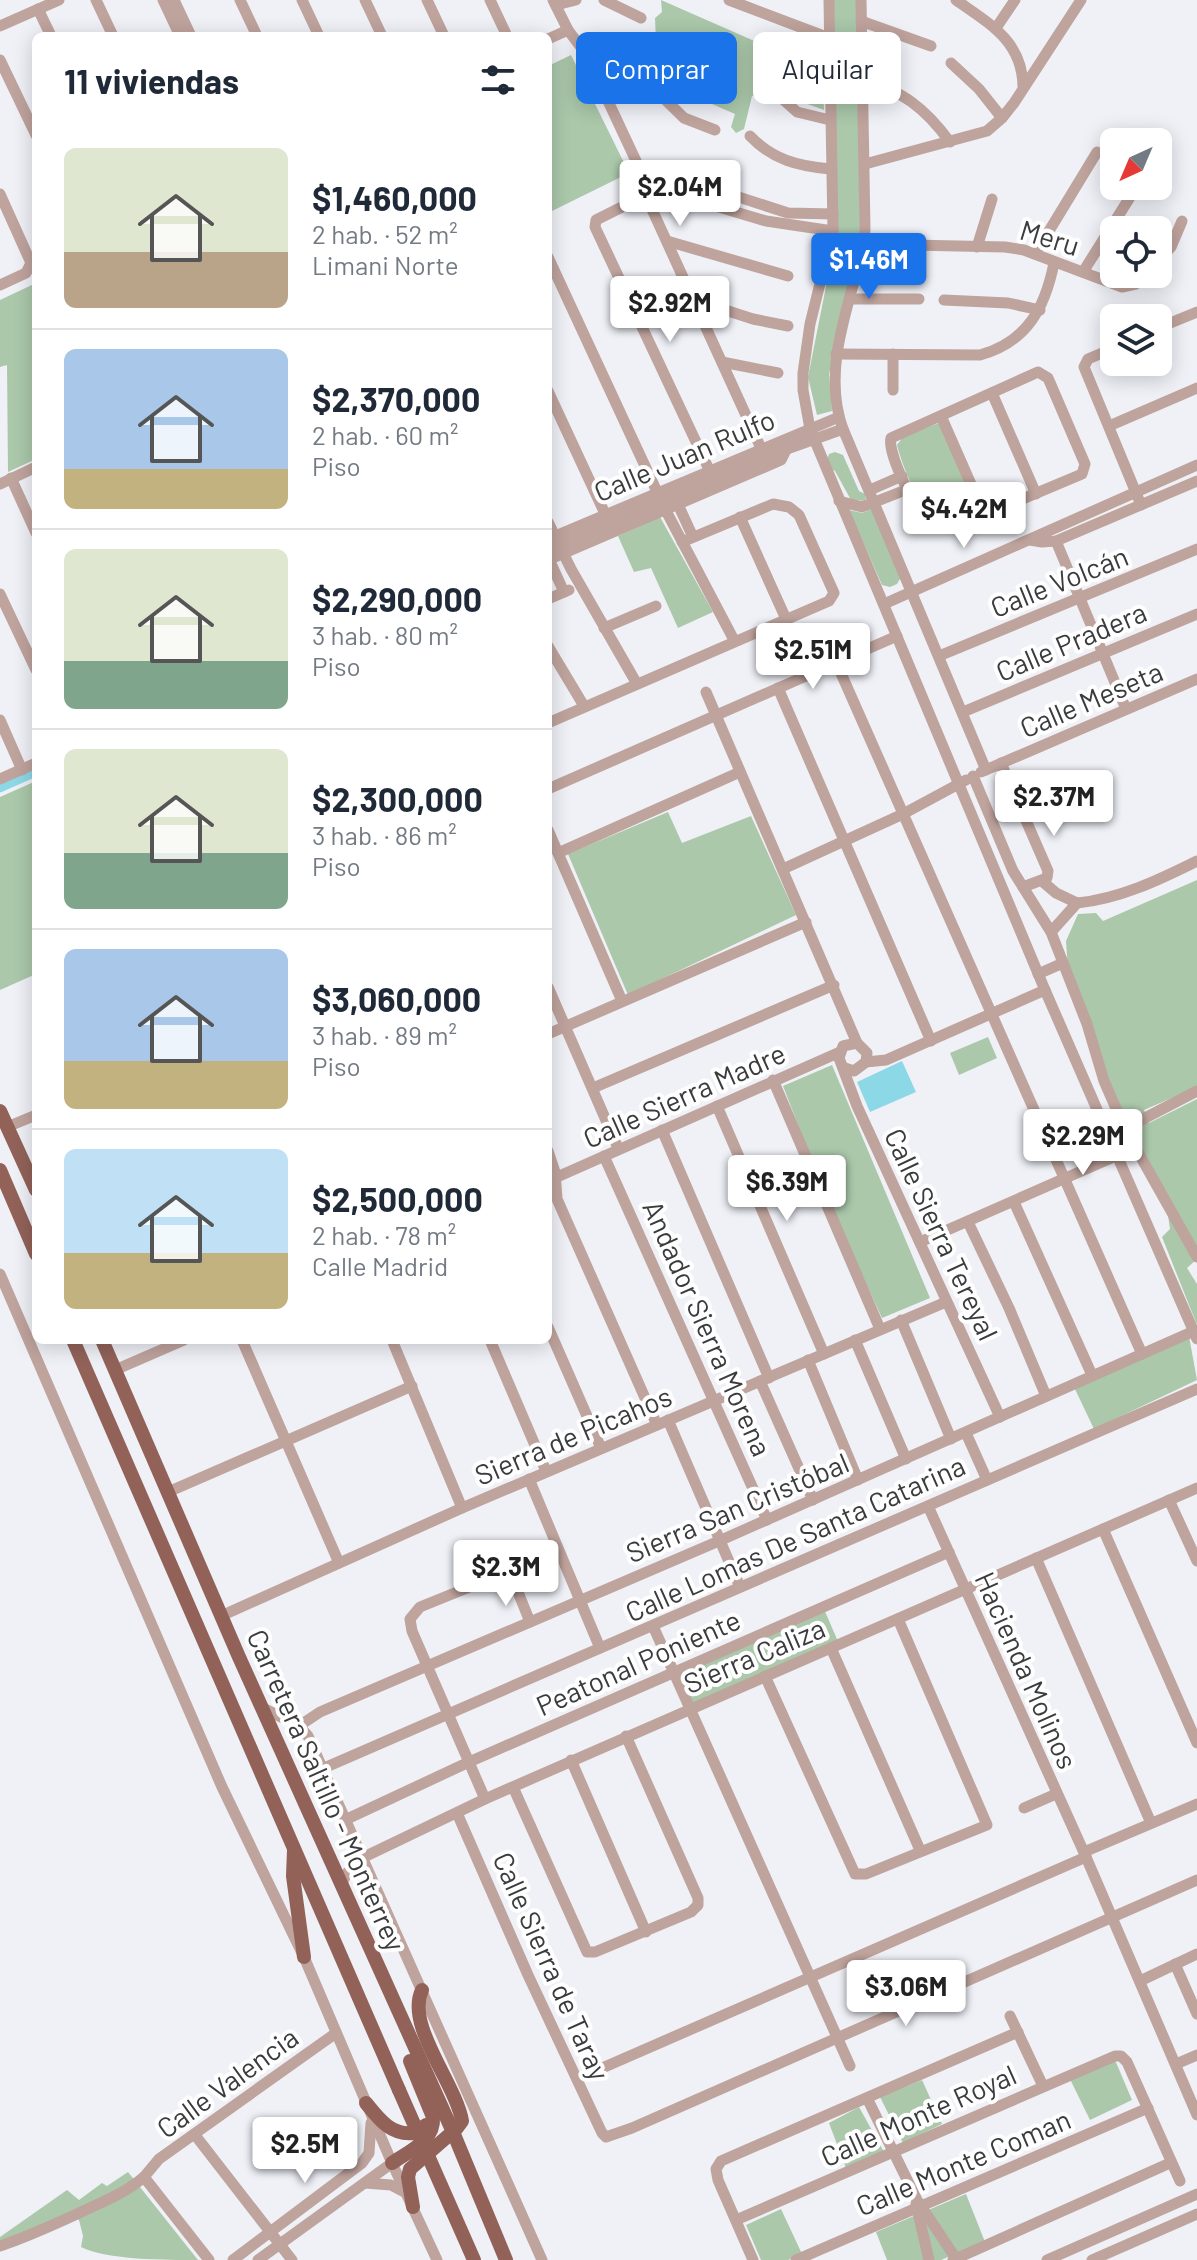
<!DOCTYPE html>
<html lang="es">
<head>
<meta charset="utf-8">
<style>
	:root { --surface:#fff; --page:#f2f2f3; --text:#1f2937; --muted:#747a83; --line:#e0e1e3; --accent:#1a73e8 }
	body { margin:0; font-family:Barlow,sans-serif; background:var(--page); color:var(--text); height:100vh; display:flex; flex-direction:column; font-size:30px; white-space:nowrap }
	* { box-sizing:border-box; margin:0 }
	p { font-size:26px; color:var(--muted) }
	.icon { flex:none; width:44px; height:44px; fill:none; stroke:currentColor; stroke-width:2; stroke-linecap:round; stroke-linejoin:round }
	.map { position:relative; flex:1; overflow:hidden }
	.drawer { position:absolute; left:32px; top:32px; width:520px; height:1312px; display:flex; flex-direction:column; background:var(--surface); border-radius:12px; box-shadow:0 4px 20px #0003 }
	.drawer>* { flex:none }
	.guide { position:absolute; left:576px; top:32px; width:500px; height:72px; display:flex; gap:16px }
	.needle { width:52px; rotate:224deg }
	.tools { position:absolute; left:1100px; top:128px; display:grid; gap:16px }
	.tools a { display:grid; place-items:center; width:72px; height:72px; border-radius:12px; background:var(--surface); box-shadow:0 4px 20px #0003; font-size:40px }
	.price { position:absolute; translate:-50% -68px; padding:0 18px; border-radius:8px; background:#fff; color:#222; font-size:26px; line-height:52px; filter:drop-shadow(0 2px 4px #0008) }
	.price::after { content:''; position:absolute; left:50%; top:48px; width:24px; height:18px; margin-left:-12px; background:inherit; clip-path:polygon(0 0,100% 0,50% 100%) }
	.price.active { background:var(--accent); color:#fff }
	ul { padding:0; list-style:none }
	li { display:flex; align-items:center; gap:24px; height:200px; padding:0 32px }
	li+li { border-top:2px solid var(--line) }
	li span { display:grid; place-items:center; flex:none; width:224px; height:160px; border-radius:12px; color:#555 }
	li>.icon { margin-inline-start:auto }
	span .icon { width:96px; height:96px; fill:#fffc; stroke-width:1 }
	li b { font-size:34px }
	h2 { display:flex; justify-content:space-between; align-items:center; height:96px; padding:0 32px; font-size:34px }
	.chip { padding:0 28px; border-radius:12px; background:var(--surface); box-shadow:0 4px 20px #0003; font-size:28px; line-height:72px }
	.chip.active { background:var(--accent); color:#fff }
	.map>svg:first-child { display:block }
	.green { fill:#abc8ab }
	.water { fill:#8dd8e7 }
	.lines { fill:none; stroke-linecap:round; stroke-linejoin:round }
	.canal { stroke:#8dd8e7; stroke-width:9 }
	.minor { stroke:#bfa39d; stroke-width:11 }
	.major { stroke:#926259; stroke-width:14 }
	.major-bridge { stroke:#926259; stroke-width:14 }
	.labels { text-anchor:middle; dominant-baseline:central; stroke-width:8; stroke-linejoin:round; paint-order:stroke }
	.street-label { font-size:28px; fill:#3a3b3d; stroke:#fefefe }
</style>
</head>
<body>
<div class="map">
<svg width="1197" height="2260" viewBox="0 0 1197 2260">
	<rect width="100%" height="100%" fill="#eff1f7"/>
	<!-- green -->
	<g class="green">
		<path d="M661,0L809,65L823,77L824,110L791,98L775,87L752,96L744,129L736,133L731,127L735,114L705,101L682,75L656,42L655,18L662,12Z"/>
		<path d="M834,0H857L860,236L829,374L832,411L817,415L808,377L837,231Z"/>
		<path d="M571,55L629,173L548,213V66Z"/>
		<path d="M36,283V459L8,472L7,365L0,367V300Z"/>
		<path d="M939,423L978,510C967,516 955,525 941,522C922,519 901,462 897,445L903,437Z"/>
		<path d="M835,452L843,455L859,491L865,494L866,501L851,500L835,471L830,469L827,460L829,454Z"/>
		<path d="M872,509L901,577L897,584L890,587L882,585L849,510L862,513Z"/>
		<path d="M660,517L713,612L678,628L651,568L634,572L618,536Z"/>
		<path d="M36,781V974L0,990V797Z"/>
		<path d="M668,812L682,843L751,816L796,915L628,995L568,854Z"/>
		<path d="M1197,880V1087L1144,1110L1149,1123L1197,1099V1259L1187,1268L1197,1284V1325L1162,1237L1170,1229L1165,1195L1122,1117L1068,970L1066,941L1078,914L1096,913L1103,921Z"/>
		<path d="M988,1037L997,1058L959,1075L950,1053Z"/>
		<path d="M832,1065L930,1298L882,1318L826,1197L783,1086Z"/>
		<path d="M1189,1336L1197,1380L1094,1429L1074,1387Z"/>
		<path d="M823,1607L840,1646L688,1712L671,1673Z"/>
		<path d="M1115,2060L1132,2100L1090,2120L1069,2077Z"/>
		<path d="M922,2080L942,2124L903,2143L880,2097Z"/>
		<path d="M859,2107L884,2152L846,2168L829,2123Z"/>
		<path d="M128,2172L198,2260C166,2260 106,2260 81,2247L83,2236L79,2220L69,2216L0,2242V2237L67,2190L79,2200L102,2183L107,2186Z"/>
		<path d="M966,2194L985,2242L941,2260H887L876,2232Z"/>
		<path d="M781,2209L802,2254L788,2260H761L746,2225Z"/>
	</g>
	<!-- water -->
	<path class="water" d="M902,1061L916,1092L870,1112L857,1082Z"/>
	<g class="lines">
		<!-- canal -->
		<path class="canal" d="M0,788L36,772"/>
		<!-- minor -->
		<g class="minor">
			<path d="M96,0L113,36"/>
			<path d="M163,0L180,36"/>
			<path d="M174,0L191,36"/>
			<path d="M240,0L257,36"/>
			<path d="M302,0L319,36"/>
			<path d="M365,0L382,36"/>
			<path d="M427,0L444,36"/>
			<path d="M490,0L507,36"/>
			<path d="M553,0L568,30L586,54L644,178L650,205L765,457"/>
			<path d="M604,0L641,18"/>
			<path d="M729,0L829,38"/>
			<path d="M829,0L833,231L810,324L803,373V390L810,429L1045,990L1197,1339"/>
			<path d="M861,0L865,229L864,244C850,304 821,369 843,429L986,770"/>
			<path d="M956,0C990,24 1022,41 1023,86"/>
			<path d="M556,5L576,0"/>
			<path d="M38,9L51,36"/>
			<path d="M861,21L931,46"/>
			<path d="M0,26L59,0"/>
			<path d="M996,28L1015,0"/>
			<path d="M548,39L568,30"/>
			<path d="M582,47L609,53L628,63L684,118L715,130"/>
			<path d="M0,60L36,135"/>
			<path d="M951,63L979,89L1002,118"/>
			<path d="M863,76C904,95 922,104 950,142"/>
			<path d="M778,95L797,112L830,120"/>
			<path d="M750,136C773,160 798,166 830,169"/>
			<path d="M865,164L987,131L1002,118L1014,103L1081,0"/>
			<path d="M644,178H673L692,182L788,213L833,214"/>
			<path d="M0,194L31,263L26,273L0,285"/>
			<path d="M667,241L788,276"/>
			<path d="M864,244L1005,247L1024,250L1122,287L1136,284L1147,274"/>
			<path d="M977,247L992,199"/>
			<path d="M1035,254L1097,152"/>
			<path d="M548,257L665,509L734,640"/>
			<path d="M1158,262L1171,247L1182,221"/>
			<path d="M1083,272L1137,186"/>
			<path d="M851,299H919"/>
			<path d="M694,300L753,319L788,326"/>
			<path d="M944,300L1008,303L1040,310"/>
			<path d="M1158,328L1197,312"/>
			<path d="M1114,348L1088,359L1084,367L1141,505"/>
			<path d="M836,354L980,355C1027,342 1045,308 1054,263"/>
			<path d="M893,354V390"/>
			<path d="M722,362L778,373"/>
			<path d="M1038,372L1048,378L1085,464L1082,474L954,528C946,528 937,527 930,522C916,513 887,453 891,438Z"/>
			<path d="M548,391L607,518"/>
			<path d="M992,393L1036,494"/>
			<path d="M941,416L985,516"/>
			<path d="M1109,426L1197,388"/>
			<path d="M11,478L36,533"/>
			<path d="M713,478L595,227L596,220L648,194L669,192L766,221L833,231"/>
			<path d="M0,484L36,467"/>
			<path d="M870,490L902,476"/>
			<path d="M675,498L693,537"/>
			<path d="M839,501L862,507L908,489"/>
			<path d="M740,517L786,619"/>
			<path d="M548,522L571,569L637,684"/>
			<path d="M548,539L839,417"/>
			<path d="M1030,540L1042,542L1056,541L1197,481"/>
			<path d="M1056,541L1126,709"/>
			<path d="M548,549L756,460L843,429"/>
			<path d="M548,557L564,592"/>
			<path d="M548,560L781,460L787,448"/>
			<path d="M0,594L36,670"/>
			<path d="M548,599L569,590"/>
			<path d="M884,604L1197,465"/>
			<path d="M604,628L656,606"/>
			<path d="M548,646L584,706"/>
			<path d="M939,656L1197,549"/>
			<path d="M836,662L1142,1354"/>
			<path d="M778,688L931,1041"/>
			<path d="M706,692L857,1043L867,1053L866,1062"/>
			<path d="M963,712L1197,614"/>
			<path d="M0,720L22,770"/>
			<path d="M548,723L829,601L834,593L799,515L789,507L773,504L682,542"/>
			<path d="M1001,763L1048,871L1047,878L1023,887"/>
			<path d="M981,772L1197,679"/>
			<path d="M973,776L1013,871L1051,932L1087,1024L1104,1081L1125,1129L1197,1257"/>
			<path d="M0,779L36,763"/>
			<path d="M548,789L897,636"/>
			<path d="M548,830L622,1001"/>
			<path d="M558,853L740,772"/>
			<path d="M783,869L903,814L966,780"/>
			<path d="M1042,881L1056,893L1077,903"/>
			<path d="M1051,932L1077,903C1119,899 1159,880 1197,861"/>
			<path d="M1038,974L1063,963"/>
			<path d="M548,987L618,1148"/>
			<path d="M548,1034L806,922"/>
			<path d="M857,1043L843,1046L839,1058L857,1106L1000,1417"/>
			<path d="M845,1068L854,1071L866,1062L886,1060L1045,990"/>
			<path d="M773,1080L880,1329"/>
			<path d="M593,1088L834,985"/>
			<path d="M717,1106L824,1354"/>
			<path d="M7,1127L36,1115"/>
			<path d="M662,1130L769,1378"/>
			<path d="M1120,1131L1197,1091"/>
			<path d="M548,1151L555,1172L557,1199L657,1425"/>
			<path d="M604,1156L767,1520"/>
			<path d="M548,1181L840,1052"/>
			<path d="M1014,1202L1092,1375"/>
			<path d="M968,1222L1009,1308L1046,1396"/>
			<path d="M920,1242L1118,1155"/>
			<path d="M0,1274L222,1787L304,1957L392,2163L437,2260"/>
			<path d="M901,1320L951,1439"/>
			<path d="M548,1327L601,1448"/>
			<path d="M242,1340L339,1563"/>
			<path d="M392,1340L462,1508"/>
			<path d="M490,1340L546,1471"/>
			<path d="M855,1340L906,1459"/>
			<path d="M808,1360L858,1480"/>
			<path d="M115,1370L184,1340"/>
			<path d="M760,1381L813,1500"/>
			<path d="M668,1420L740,1587"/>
			<path d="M966,1433L987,1480"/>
			<path d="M529,1479L600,1648"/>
			<path d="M168,1492L412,1386"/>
			<path d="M1169,1500L1197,1561"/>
			<path d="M928,1506L1086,1857L1197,2115"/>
			<path d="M1103,1529L1197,1743"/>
			<path d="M1036,1558L1151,1823"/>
			<path d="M221,1616L462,1508L946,1302"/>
			<path d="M653,1626L850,2066"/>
			<path d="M831,1648L920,1850"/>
			<path d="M765,1676L855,1874H866L987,1825L898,1619"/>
			<path d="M261,1707L299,1726L308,1736L542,2260"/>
			<path d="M299,1726L320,1712L719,1541L1194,1331"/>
			<path d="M571,1760L646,1932"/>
			<path d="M324,1768L1197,1389"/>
			<path d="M513,1787L587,1952H595L691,1912L698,1905V1898L626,1736"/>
			<path d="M485,1799L412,1631L410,1619L420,1607L504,1573L512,1577L530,1622"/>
			<path d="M1024,1808L1056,1794"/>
			<path d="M457,1813L528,1975L602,2133L606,2137L632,2128L1197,1880"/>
			<path d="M347,1819L469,1762L949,1552"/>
			<path d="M1084,1852L1197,1804"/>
			<path d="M342,1883L347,1873L364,1857L485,1799L1197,1488"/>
			<path d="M1175,1964L1197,2014"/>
			<path d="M1140,1981L1197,1954"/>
			<path d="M1010,2016L1043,2086"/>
			<path d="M1176,2064L1197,2055"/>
			<path d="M577,2079L1086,1857"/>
			<path d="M867,2098L917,2200L957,2260"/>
			<path d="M195,2135L292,2260"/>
			<path d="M365,2183L391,2185L406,2193"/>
			<path d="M916,2204L929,2260"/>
			<path d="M736,2220L1115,2056H1121L1127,2062L1180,2181"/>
			<path d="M0,2246C27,2237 51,2226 77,2214C100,2203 124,2194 144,2177"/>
			<path d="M209,2260L144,2177L159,2159L336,2033"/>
			<path d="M233,2260L362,2163L369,2153L371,2123"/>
			<path d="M258,2260L392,2163"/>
			<path d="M753,2260L718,2180L716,2169L721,2161L1018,2032"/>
			<path d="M796,2260L1148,2108"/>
			<path d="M953,2260L1170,2163"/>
			<path d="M1047,2260L1197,2194"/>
			<path d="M1092,2260L1197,2214"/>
		</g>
		<!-- major -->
		<g class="major">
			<path d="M0,1111L36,1190"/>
			<path d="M0,1170L36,1254"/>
			<path d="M73,1340L399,2090"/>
			<path d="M102,1340L239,1657L453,2132L506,2260"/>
			<path d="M294,1850L293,1876L304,1957"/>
			<path d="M366,2103C379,2119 391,2136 414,2133L426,2125"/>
			<path d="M392,2163C409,2151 435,2141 433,2117L410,2061"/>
			<path d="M413,2207L408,2177L410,2169L456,2129L462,2121C456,2084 405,2025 422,1990"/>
		</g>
		<!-- major-bridge -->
		<path class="major-bridge" d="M399,2090L474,2260"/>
	</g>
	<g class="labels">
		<!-- street labels -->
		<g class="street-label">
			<text transform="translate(1050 237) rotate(17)">Meru</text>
			<text transform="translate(684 455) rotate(-23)">Calle Juan Rulfo</text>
			<text transform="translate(1059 581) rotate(-22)">Calle Volcán</text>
			<text transform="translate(1071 641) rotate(-23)">Calle Pradera</text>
			<text transform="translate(1091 699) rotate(-23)">Calle Meseta</text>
			<text transform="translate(684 1095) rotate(-24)">Calle Sierra Madre</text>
			<text transform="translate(942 1234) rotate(65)">Calle Sierra Tereyal</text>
			<text transform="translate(708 1328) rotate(66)">Andador Sierra Morena</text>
			<text transform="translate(573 1435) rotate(-23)">Sierra de Picahos</text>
			<text transform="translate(737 1507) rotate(-23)">Sierra San Cristóbal</text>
			<text transform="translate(795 1538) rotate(-24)">Calle Lomas De Santa Catarina</text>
			<text transform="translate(754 1655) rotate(-23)">Sierra Caliza</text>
			<text transform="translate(638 1662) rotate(-24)">Peatonal Poniente</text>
			<text transform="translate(1027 1670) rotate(66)">Hacienda Molinos</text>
			<text transform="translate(327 1790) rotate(66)">Carretera Saltillo - Monterrey</text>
			<text transform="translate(552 1966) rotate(66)">Calle Sierra de Taray</text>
			<text transform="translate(227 2082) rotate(-36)">Calle Valencia</text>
			<text transform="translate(918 2115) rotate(-24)">Calle Monte Royal</text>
			<text transform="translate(963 2162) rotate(-23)">Calle Monte Coman</text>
		</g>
	</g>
</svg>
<div class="tools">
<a><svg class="needle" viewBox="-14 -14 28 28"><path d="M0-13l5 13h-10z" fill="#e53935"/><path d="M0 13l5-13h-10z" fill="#747a83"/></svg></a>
<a><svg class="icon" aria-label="locate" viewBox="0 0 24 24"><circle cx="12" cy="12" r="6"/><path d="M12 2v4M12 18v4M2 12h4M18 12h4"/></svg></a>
<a><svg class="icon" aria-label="layers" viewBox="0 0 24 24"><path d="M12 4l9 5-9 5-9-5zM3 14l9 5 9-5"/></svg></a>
</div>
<b class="price" style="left:680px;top:228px">$2.04M</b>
<b class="price active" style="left:869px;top:301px">$1.46M</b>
<b class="price" style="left:670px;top:344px">$2.92M</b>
<b class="price" style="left:964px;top:550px">$4.42M</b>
<b class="price" style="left:813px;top:691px">$2.51M</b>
<b class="price" style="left:1054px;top:838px">$2.37M</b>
<b class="price" style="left:1083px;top:1177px">$2.29M</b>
<b class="price" style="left:787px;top:1223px">$6.39M</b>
<b class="price" style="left:506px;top:1608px">$2.3M</b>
<b class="price" style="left:906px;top:2028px">$3.06M</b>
<b class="price" style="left:305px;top:2185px">$2.5M</b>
<div class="guide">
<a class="chip active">Comprar</a>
<a class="chip">Alquilar</a>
</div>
<section class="drawer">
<h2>11 viviendas<svg class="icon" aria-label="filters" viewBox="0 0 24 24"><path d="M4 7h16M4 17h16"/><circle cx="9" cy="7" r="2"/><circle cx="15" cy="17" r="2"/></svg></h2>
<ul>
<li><span style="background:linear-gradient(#dfe7d0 65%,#b9a48a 0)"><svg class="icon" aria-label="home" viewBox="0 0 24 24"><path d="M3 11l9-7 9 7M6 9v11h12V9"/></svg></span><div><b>$1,460,000</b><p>2 hab. · 52 m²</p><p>Limani Norte</p></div></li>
<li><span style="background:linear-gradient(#a9c7e8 75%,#c2b280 0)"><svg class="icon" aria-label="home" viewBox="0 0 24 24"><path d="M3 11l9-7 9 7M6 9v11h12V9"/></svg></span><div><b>$2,370,000</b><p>2 hab. · 60 m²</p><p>Piso</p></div></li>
<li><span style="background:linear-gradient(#dfe7d0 70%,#7fa58c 0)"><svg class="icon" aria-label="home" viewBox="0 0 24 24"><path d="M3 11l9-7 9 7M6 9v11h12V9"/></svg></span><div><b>$2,290,000</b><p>3 hab. · 80 m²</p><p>Piso</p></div></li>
<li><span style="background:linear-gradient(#dfe7d0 65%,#7fa58c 0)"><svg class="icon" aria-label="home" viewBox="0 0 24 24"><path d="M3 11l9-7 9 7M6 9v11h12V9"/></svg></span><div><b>$2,300,000</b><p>3 hab. · 86 m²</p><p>Piso</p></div></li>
<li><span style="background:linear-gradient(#a9c7e8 70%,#c2b280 0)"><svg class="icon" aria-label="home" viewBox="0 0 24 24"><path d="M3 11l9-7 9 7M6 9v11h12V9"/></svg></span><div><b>$3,060,000</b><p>3 hab. · 89 m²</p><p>Piso</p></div></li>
<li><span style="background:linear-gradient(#bfe0f5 65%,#c2b280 0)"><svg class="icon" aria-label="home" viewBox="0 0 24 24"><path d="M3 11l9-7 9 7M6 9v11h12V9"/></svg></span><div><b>$2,500,000</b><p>2 hab. · 78 m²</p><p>Calle Madrid</p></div></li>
</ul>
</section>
</div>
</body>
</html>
